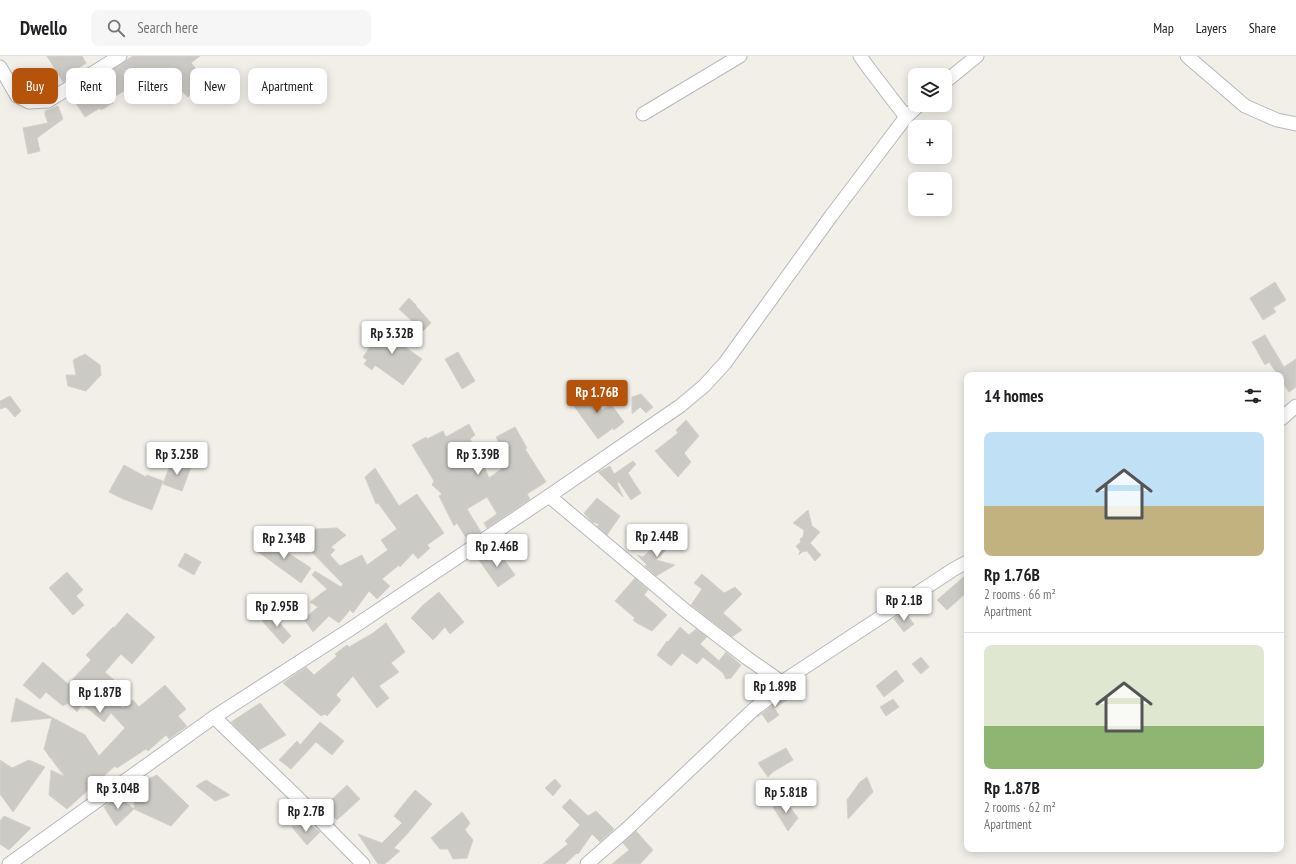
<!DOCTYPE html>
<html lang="en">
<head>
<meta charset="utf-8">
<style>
	:root { --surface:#fff; --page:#f6f6f6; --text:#202124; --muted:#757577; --line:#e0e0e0; --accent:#b45309 }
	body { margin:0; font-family:"PT Sans Narrow",sans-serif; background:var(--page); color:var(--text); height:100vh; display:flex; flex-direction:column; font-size:15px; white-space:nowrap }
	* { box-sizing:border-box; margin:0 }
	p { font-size:13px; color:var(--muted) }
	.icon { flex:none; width:22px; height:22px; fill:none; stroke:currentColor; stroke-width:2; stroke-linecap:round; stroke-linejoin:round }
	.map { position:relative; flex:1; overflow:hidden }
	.sheet { position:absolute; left:964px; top:316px; width:320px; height:480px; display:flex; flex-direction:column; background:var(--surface); border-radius:8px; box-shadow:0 2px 10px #0003 }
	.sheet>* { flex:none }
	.guide { position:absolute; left:12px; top:12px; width:380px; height:36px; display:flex; gap:8px }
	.buttons { position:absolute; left:908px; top:12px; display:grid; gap:8px }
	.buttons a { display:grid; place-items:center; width:44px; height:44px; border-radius:8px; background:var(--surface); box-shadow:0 2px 10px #0003; font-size:20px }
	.price { position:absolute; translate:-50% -34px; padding:0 9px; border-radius:4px; background:#fff; color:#222; font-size:13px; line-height:26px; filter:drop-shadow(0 1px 2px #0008) }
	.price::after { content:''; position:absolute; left:50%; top:24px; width:12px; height:9px; margin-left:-6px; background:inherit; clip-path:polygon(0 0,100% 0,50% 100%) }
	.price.current { background:var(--accent); color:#fff }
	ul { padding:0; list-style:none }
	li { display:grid; align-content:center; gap:8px; height:212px; padding:0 20px }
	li+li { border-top:1px solid var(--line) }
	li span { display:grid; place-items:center; height:124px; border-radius:8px; color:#555 }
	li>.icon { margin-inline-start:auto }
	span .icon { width:72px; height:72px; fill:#fffc; stroke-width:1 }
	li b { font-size:17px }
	h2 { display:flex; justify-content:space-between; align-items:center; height:48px; padding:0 20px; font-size:17px }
	.pill { padding:0 14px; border-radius:8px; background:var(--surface); box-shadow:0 2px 10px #0003; font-size:14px; line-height:36px }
	.pill.current { background:var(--accent); color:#fff }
	header { display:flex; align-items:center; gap:24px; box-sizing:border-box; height:56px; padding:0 20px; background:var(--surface); border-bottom:1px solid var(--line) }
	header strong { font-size:19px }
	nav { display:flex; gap:22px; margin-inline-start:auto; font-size:14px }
	.search { width:280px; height:36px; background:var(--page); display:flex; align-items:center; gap:10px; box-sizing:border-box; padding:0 14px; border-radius:8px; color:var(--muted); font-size:15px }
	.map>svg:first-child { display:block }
	.building { fill:#cccac5; stroke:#d6d1c6 }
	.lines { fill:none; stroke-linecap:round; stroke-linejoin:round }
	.minor-casing { stroke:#b5b8bc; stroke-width:15 }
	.minor { stroke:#fff; stroke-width:13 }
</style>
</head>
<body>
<header>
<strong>Dwello</strong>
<div class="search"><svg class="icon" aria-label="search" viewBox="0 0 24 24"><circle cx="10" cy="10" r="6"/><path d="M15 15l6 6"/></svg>Search here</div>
<nav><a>Map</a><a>Layers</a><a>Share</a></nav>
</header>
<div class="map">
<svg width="1296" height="808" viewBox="0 0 1296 808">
	<rect width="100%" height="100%" fill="#f1efe8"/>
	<!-- building -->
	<g class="building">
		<path d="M47,0H82L86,7L74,15L76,18L63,26Z"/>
		<path d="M133,0H200L191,7L204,22L188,41L178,32L169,40L152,19L136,30L135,28L111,43L113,47L101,54L100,52L85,61L71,40Z"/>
		<path d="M58,50L63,63L37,82L40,95L28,98L23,72L48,67L45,59V55Z"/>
		<path d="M1275,226L1286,244L1273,252L1276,256L1263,264L1250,242Z"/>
		<path d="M409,242L416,249V250L431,267L423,275L399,253Z"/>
		<path d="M388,266L406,278L399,287L422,303L403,329L375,309L372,314L364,308L367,304L363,301Z"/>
		<path d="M1265,279L1284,311L1296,303V331L1289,336L1281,324V319H1278L1269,306L1265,309L1252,286Z"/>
		<path d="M458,296L475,325L462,333L445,303Z"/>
		<path d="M85,298L100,309L101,319L86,335L68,330L66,319H76L73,304Z"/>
		<path d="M591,333L602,354L611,348L624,366L614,374L613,372L598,383L571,346Z"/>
		<path d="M641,338L653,351L646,357L640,351L632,358V341Z"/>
		<path d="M10,340L21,355L15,361L6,351L0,353V345Z"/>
		<path d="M686,364L699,380L684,397L691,406L678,421L655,395L678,377L676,374Z"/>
		<path d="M469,368L475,379L470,383L480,401L489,422L508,408L507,407L509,405L496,381L515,371L527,392L525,393L546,426L527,438L530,443L487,472L484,467L497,458L487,441L467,453L481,476L468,485L457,467L454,470L439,440L442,438L432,429L434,425L412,389L426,381L427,383L443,375L446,381Z"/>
		<path d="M172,404L191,411L182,435L163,428Z"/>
		<path d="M633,405L636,408L628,417L641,437L631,444L619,426L617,427L623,441L598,416L610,410L614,418Z"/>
		<path d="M124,409L146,421L147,419L163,425L152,454L123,443L109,436Z"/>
		<path d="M375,412L399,450L417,438L444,477L427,489L430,492L418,503L413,497L400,511L399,509L382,523L390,530L377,543L369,535L353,557L350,554L339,567L329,560L313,576L304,563L318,551L310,546L327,533L312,519L315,515L341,531L343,528L302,486L315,473L337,472L346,479L331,491L335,494L330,499L340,510L362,499L367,509L388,494L381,484L397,473L378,447L376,448L365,421Z"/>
		<path d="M597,442L620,460L607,479L597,470L599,468L592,466L584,457Z"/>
		<path d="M808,454L812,470L820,476L810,487L821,499L815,505L807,495L802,496L799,499L800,495L796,490L801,486L800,483L803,481L804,474L793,467Z"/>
		<path d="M664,481L671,489L656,504L675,509L656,520L645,510L647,509L637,499L643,501Z"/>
		<path d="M265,482L311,512L301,527L257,495Z"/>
		<path d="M496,492L515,519L498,531L479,504Z"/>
		<path d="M185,497L201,506L194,519L178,510Z"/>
		<path d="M67,516L83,534L76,540L84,549L73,559L49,532Z"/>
		<path d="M702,518L724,537L735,531L742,538L723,557L742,574L732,581L691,549L702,533L694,527Z"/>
		<path d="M967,518V536L947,554L937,544Z"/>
		<path d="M635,522L648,534L644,539L667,559L652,575L637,567L633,564L635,562L615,545Z"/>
		<path d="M439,536L464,566L450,578L445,571L433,584L411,562L423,549Z"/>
		<path d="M904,555L914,568L904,576L894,563Z"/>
		<path d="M127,557L155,581L132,608L121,598L105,616L115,625L105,637L123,652L133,644L139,651L165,629L186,653L178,660L187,670L169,683L166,679L148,695L146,693L117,712L115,710L67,753L49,739L51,714L65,721L52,704V702L51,703L44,693L52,662L11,666L16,642L85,679L99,700L125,672L111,657L104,666L82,648L77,656L68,647L63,650L46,636L40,643L23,629L43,606L68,628L91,604L86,599L113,571L114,572Z"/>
		<path d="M271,557L291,580L283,588L262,565Z"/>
		<path d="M386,567L405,596L391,607L399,616L379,630L389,642L377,652L353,620L336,639L341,644L327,660L325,658L321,660L283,627L306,611L314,619L337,600L335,598L347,589L349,591L373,577Z"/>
		<path d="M680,571L689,579L696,573L707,581L700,588L719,605L726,596L741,609L731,622L726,623L723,617L703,601L697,608L682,597L671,610L657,599L667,585L668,586Z"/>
		<path d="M921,601L929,611L921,618L912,608Z"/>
		<path d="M896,614L904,625L884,641L876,630Z"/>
		<path d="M786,633L790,642L774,652L779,659L768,667L762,658L757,661L776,647Z"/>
		<path d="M893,643L899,651L886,660L880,651Z"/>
		<path d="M260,647L286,679L259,694L231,666Z"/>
		<path d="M320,666L344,685L332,699L316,686L291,713L279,704L297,685L300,689Z"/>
		<path d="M786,692L793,704L773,716L768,721L758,707Z"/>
		<path d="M0,704L12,712L29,704L45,711L13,756L0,738Z"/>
		<path d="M157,719L189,750L171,770L134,753L135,729Z"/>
		<path d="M867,721L873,736L848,763L847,744L860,726Z"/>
		<path d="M555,723L561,730L553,740L545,732Z"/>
		<path d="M206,724L230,739L215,745L196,730Z"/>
		<path d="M347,729L360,743L337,764L324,751Z"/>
		<path d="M415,734L432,748L407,778L394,792L400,795L385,808H378L358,778L382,787L402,767L394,760Z"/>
		<path d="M118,740L134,753L116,770L104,751Z"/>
		<path d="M570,743L588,760L596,755L614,773L600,786L592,778L578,798L577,797L565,808H543L568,788L565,785L580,769L562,751Z"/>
		<path d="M784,743L798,762L788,775L773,751Z"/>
		<path d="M462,756L470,767L465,774L473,784L467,802L453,803L448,793H440L431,782Z"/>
		<path d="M4,760L31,772L9,794L0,788V765Z"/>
		<path d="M308,768L320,776L307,789L292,771Z"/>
		<path d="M636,775L653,794L640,808H612L629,794L623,787Z"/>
	</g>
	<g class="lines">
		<defs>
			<g id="minor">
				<path d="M860,0L870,14L906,61"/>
				<path d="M1187,0L1245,50L1277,64L1296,68"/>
				<path d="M0,11L17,40L29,46L48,45L120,0"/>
				<path d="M945,26L977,0"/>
				<path d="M643,58L740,0"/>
				<path d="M1281,363L1296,350"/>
				<path d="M549,440L687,556L747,602L777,623C781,637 763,646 754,653L628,772L587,808"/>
				<path d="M779,628L954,513L967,506"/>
				<path d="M214,661L298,742L363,808"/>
				<path d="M9,808L214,661L349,574L549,440L680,350L704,330L725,307L831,160L906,61L919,49"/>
			</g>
		</defs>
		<!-- minor casing -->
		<use href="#minor" class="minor-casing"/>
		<!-- minor -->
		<use href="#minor" class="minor"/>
	</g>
</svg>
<div class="buttons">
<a><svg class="icon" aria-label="layers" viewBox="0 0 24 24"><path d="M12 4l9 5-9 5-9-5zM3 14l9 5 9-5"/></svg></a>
<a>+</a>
<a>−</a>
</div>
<b class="price" style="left:392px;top:299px">Rp 3.32B</b>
<b class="price current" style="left:597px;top:358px">Rp 1.76B</b>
<b class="price" style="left:177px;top:420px">Rp 3.25B</b>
<b class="price" style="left:478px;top:420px">Rp 3.39B</b>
<b class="price" style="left:657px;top:502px">Rp 2.44B</b>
<b class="price" style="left:284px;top:504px">Rp 2.34B</b>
<b class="price" style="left:497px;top:512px">Rp 2.46B</b>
<b class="price" style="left:904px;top:566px">Rp 2.1B</b>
<b class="price" style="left:277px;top:572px">Rp 2.95B</b>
<b class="price" style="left:775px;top:652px">Rp 1.89B</b>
<b class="price" style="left:100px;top:658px">Rp 1.87B</b>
<b class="price" style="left:118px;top:754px">Rp 3.04B</b>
<b class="price" style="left:786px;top:758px">Rp 5.81B</b>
<b class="price" style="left:306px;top:777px">Rp 2.7B</b>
<div class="guide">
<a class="pill current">Buy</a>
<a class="pill">Rent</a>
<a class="pill">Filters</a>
<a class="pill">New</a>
<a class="pill">Apartment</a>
</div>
<section class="sheet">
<h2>14 homes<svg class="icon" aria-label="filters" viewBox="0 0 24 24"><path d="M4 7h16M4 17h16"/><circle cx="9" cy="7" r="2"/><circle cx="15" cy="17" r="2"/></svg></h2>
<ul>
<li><span style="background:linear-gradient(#bfe0f5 60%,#c2b280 0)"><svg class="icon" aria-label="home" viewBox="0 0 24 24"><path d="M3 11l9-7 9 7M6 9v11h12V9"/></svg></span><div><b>Rp 1.76B</b><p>2 rooms · 66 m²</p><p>Apartment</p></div></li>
<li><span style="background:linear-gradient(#dfe7d0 65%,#8fb573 0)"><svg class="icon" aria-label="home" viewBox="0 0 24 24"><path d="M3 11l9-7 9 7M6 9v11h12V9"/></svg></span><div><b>Rp 1.87B</b><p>2 rooms · 62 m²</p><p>Apartment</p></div></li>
</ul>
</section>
</div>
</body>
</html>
